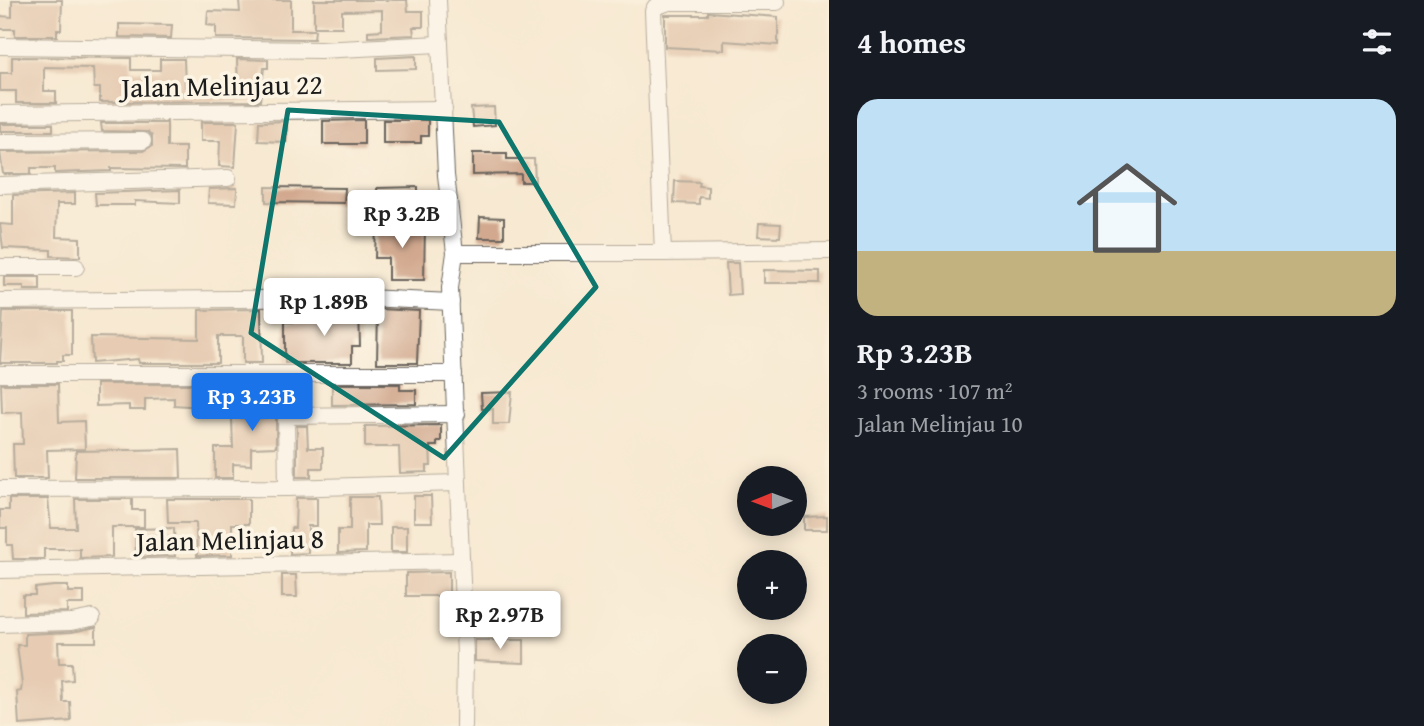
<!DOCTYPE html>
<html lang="en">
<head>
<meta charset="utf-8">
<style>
	:root { --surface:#171b24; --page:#242831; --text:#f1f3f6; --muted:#9ea1a6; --line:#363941; --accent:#1a73e8 }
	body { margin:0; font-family:"Gentium Book Plus",serif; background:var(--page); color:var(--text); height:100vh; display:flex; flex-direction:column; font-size:26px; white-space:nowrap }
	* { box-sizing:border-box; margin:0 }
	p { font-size:23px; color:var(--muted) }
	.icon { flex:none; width:38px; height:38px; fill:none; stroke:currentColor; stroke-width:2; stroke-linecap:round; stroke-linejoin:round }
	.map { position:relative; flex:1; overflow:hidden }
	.drawer { display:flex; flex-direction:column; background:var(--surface); width:595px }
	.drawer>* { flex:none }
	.needle { width:46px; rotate:269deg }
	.buttons { position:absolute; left:737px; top:466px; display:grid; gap:14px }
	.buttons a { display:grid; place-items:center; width:70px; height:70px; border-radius:50%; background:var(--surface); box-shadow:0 4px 18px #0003; font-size:35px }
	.price { position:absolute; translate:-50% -60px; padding:0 16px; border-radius:7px; background:#fff; color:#222; font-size:23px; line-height:46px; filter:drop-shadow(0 2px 4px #0008) }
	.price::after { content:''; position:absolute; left:50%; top:42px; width:21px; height:16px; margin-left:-10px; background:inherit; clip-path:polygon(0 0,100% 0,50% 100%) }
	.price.on { background:var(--accent); color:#fff }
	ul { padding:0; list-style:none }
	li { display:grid; align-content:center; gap:14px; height:371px; padding:0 28px }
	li+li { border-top:2px solid var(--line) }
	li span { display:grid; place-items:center; height:217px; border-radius:21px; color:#555 }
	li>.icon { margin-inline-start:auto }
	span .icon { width:126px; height:126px; fill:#fffc; stroke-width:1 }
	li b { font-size:30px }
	h2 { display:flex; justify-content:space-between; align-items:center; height:84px; padding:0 28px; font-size:30px }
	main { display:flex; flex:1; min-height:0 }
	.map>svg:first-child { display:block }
	.building { fill:#d2a98f }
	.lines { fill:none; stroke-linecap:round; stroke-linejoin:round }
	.minor-casing { stroke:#69645c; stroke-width:18 }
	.minor { stroke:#fff; stroke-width:16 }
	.marked { fill:none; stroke:#0f766e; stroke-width:5; stroke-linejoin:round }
	.labels { text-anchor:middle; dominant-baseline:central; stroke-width:7; stroke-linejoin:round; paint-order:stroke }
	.street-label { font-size:28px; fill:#1c1c1c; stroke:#fcf5e5 }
</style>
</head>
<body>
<main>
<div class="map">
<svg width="829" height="726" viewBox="0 0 829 726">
	<rect width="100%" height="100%" fill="#fcf5e5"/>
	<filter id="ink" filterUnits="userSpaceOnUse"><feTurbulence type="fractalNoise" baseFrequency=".0143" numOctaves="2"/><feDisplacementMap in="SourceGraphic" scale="14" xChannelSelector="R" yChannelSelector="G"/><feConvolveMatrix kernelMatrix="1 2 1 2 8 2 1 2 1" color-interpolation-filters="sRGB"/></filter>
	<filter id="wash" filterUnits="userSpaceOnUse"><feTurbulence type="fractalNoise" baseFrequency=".00686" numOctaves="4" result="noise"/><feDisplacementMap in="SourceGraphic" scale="28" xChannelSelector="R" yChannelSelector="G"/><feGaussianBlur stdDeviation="1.57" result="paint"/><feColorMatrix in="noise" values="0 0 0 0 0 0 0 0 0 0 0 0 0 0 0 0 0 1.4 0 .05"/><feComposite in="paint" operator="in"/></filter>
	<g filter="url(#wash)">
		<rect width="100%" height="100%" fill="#f7e9d2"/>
		<g id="blocks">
			<!-- building -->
			<g class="building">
				<path d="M12,0H62L61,30H57V36H15V29H0V16L12,17Z"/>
				<path d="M239,0H291V30H315L314,39L216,38V26L207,25L208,11L240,12Z"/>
				<path d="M314,0H407L408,11H423V27H413L414,35L368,37V31L382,30V10L342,11V27H314Z"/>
				<path d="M708,12L778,17V45L724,41V50L665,47V15H708Z"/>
				<path d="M119,24L172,25L171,38L119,37Z"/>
				<path d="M416,56V69L377,70V58Z"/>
				<path d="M12,57L131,58V70H160V59H184L185,87L218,86V90L238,91L237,59L268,60V68H264L260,101L100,102V88H94L93,68L44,67V91H56V103H16V91H0V73H12Z"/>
				<path d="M494,107L495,125L473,127L471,108Z"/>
				<path d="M364,120V144H323V121Z"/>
				<path d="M383,120H428V136H421V143H383Z"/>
				<path d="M287,121L286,142L258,141L259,122Z"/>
				<path d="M201,122H238L235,167L219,166L220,141H201Z"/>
				<path d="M101,123H167V147H185V169L111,168V171L55,173V168H31V174H3L0,152L143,151L152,146V136L148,132L102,131Z"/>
				<rect x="0" y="124" width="53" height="7"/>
				<path d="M473,153H507V159H534L535,182H521V174L473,175Z"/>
				<path d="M675,181L700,182L699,186L708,187V198L699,197V204L674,203Z"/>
				<path d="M266,187L345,188L344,203L266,202Z"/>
				<path d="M418,187V201L378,202L377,188Z"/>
				<path d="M237,188L236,204L208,203L209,189Z"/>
				<path d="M180,190V203L135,201V205H96L95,193Z"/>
				<path d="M75,193V204H57L56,237L80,238V257L51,256V250L3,248L0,224L13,225V195Z"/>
				<path d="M480,217L504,218V238H479Z"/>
				<path d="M425,223L424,280H388V258H375L376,224Z"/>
				<path d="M759,223L781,224L780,237L758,236Z"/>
				<path d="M726,263H738L740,294L728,295Z"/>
				<path d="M764,270L820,271V283H764Z"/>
				<path d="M4,277H40V290H24V286H4Z"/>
				<path d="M261,309L262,363H243V336H218V363H139L138,359L92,363L91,337L199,339V310Z"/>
				<path d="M325,309H359L360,346H352V363H285V322L326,321Z"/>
				<path d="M378,309L419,311L417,363H377Z"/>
				<path d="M3,311H72V355H63V361H57V363H0Z"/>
				<path d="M1,384H58L59,422L84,421L85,449L47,450L48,478H14L13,444H23L22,412L2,413Z"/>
				<path d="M96,384H232L233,409L174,405V398L145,399V410H129V405L96,406Z"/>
				<path d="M265,384H289V405L280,407L276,415V447L251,448V465L233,464V478H215V448H233L232,418H266Z"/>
				<path d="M332,384H400V390H416V404L332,405Z"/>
				<path d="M512,392L509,424H493V409H482L481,393Z"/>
				<path d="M441,425V441H437V446H430L431,466H427V472L400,473L399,447H365V426Z"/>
				<path d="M297,426H307L308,448H323V468H311V477H297Z"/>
				<path d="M180,449L181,478H75L76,451Z"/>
				<path d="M414,496H431L432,522H414Z"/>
				<path d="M350,497H378L379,525H366V552L338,553V530H350Z"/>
				<path d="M296,498H317V526H308V553L290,554L291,528H295Z"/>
				<path d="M9,499H48L51,528H76L75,499H132V510H144V527H112V557L80,558V549H44V559H13L12,545H7V528H0V510H9Z"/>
				<path d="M167,499H249V524H232V555L197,556L196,523H168Z"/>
				<path d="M827,516V530H804V517Z"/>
				<rect x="391" y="527" width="16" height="25"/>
				<path d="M174,528L175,556L136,557L135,529Z"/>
				<path d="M449,572V596H406V573Z"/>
				<path d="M282,575H296L297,597H282Z"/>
				<path d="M54,586H68V592H84V604H67V612L23,613V595H35V588Z"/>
				<path d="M96,627V642H58L59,663H72L73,680L62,681L63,702H70L71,721L19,725L17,692L21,691L22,684L17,645H25V634L72,632Z"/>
				<path d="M475,640H524V663L475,661Z"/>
			</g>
		</g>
	</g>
	<g filter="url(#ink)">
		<use href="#blocks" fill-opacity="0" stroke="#69645c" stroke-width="2"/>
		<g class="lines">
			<defs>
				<g id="minor">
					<path d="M438,0L446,175L455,253L450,288L465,655L464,726"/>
					<path d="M777,2H669L655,7L653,11L663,253L829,251"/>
					<path d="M0,46L320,50L439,44"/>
					<path d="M0,114L444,109"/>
					<path d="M0,142L143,141"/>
					<path d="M0,185L228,178"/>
					<path d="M455,253H663"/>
					<path d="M0,267H76"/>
					<path d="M0,301L367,298L451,302"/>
					<path d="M0,374H454"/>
					<path d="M287,488L286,416L457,414"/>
					<path d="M0,489L287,488L457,483"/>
					<path d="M0,570L461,561"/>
					<path d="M0,624L71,622L92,618"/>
				</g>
			</defs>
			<!-- minor casing -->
			<use href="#minor" class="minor-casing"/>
			<!-- minor -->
			<use href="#minor" class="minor"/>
		</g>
	</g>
	<!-- marked area -->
	<path d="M0 0H829V726H0ZM288,110L499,122L596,287L444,458L251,333Z" fill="#f7e9d2" fill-opacity=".55" fill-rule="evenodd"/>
	<path class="marked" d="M288,110L499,122L596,287L444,458L251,333Z"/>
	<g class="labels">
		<!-- street labels -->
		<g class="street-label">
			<text transform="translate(222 85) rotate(-1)">Jalan Melinjau 22</text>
			<text transform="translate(230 539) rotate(-1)">Jalan Melinjau 8</text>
		</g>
	</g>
</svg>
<div class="buttons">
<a><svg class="needle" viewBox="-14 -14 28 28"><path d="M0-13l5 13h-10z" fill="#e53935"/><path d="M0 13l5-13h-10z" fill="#9ea1a6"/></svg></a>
<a>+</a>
<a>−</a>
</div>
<b class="price" style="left:402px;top:250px">Rp 3.2B</b>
<b class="price" style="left:324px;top:338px">Rp 1.89B</b>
<b class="price on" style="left:252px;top:433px">Rp 3.23B</b>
<b class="price" style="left:500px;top:651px">Rp 2.97B</b>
</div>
<section class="drawer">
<h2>4 homes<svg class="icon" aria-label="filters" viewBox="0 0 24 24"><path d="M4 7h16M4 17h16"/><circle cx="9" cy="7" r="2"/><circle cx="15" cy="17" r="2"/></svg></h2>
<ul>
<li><span style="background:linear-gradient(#bfe0f5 70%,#c2b280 0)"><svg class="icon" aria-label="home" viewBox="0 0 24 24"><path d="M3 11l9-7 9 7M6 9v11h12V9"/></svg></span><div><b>Rp 3.23B</b><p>3 rooms · 107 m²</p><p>Jalan Melinjau 10</p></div></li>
</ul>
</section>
</main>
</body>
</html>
